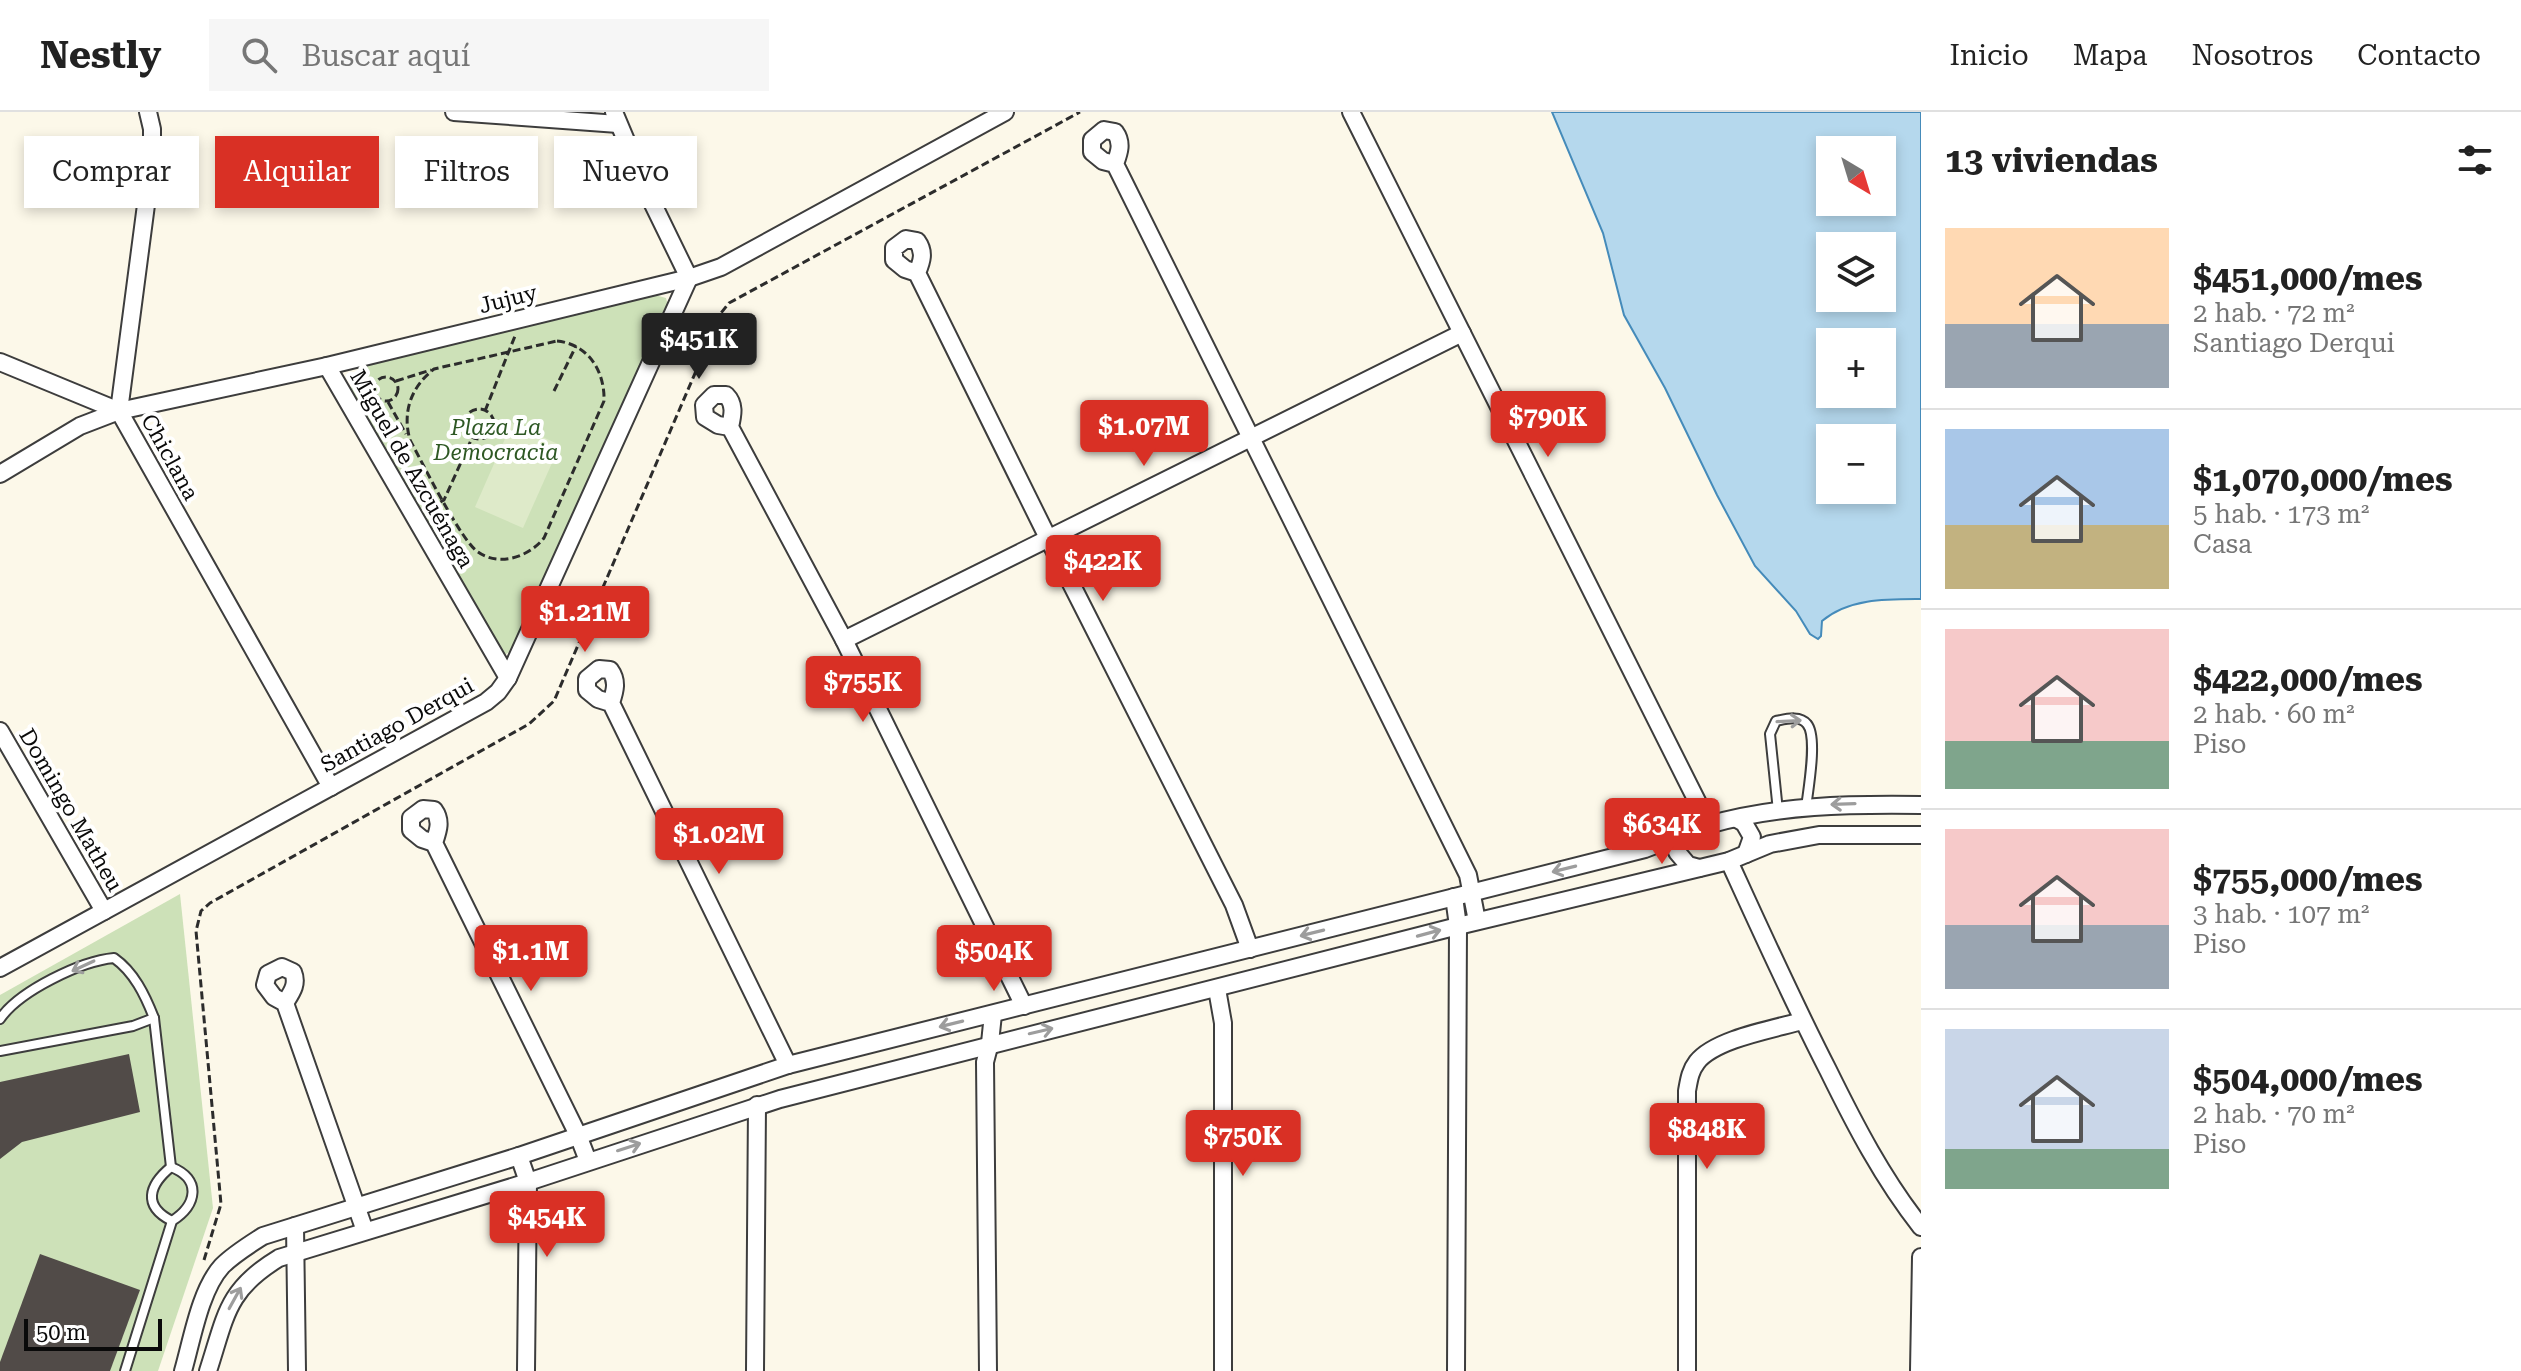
<!DOCTYPE html>
<html lang="es">
<head>
<meta charset="utf-8">
<style>
	:root { --surface:#fff; --page:#f6f6f6; --text:#222; --muted:#767676; --line:#e0e0e0; --accent:#d93025 }
	body { margin:0; font-family:"Roboto Serif",serif; background:var(--page); color:var(--text); height:100vh; display:flex; flex-direction:column; font-size:30px; white-space:nowrap }
	* { box-sizing:border-box; margin:0 }
	p { font-size:26px; color:var(--muted) }
	.icon { flex:none; width:44px; height:44px; fill:none; stroke:currentColor; stroke-width:2; stroke-linecap:round; stroke-linejoin:round }
	.map { position:relative; flex:1; overflow:hidden }
	.side { display:flex; flex-direction:column; background:var(--surface); width:600px }
	.side>* { flex:none }
	.banner { position:absolute; left:24px; top:24px; width:760px; height:72px; display:flex; gap:16px }
	.needle { width:52px; rotate:142deg }
	.buttons { position:absolute; left:1816px; top:24px; display:grid; gap:16px }
	.buttons a { display:grid; place-items:center; width:80px; height:80px; border-radius:0px; background:var(--surface); box-shadow:0 4px 12px #0003; font-size:40px }
	.scale { position:absolute; left:24px; bottom:20px; width:138px; box-sizing:border-box; padding-left:8px; border:4px solid #0a0a0a; border-top:0; font-size:22px; line-height:28px; white-space:nowrap; color:#0a0a0a; -webkit-text-stroke:6px #fff; paint-order:stroke }
	.price { position:absolute; translate:-50% -68px; padding:0 18px; border-radius:8px; background:var(--accent); color:#fff; font-size:26px; line-height:52px; filter:drop-shadow(0 2px 4px #0008) }
	.price::after { content:''; position:absolute; left:50%; top:48px; width:24px; height:18px; margin-left:-12px; background:inherit; clip-path:polygon(0 0,100% 0,50% 100%) }
	.price.active { background:#222; color:#fff }
	ul { padding:0; list-style:none }
	li { display:flex; align-items:center; gap:24px; height:200px; padding:0 24px }
	li+li { border-top:2px solid var(--line) }
	li span { display:grid; place-items:center; flex:none; width:224px; height:160px; border-radius:0px; color:#555 }
	li>.icon { margin-inline-start:auto }
	span .icon { width:96px; height:96px; fill:#fffc; stroke-width:1 }
	li b { font-size:34px }
	h2 { display:flex; justify-content:space-between; align-items:center; height:96px; padding:0 24px; font-size:34px }
	.chip { padding:0 28px; border-radius:0px; background:var(--surface); box-shadow:0 4px 12px #0003; font-size:28px; line-height:72px }
	.chip.active { background:var(--accent); color:#fff }
	header { display:flex; align-items:center; gap:48px; box-sizing:border-box; height:112px; padding:0 40px; background:var(--surface); border-bottom:2px solid var(--line) }
	header strong { font-size:38px }
	nav { display:flex; gap:44px; margin-inline-start:auto; font-size:28px }
	.search { width:560px; height:72px; background:var(--page); display:flex; align-items:center; gap:20px; box-sizing:border-box; padding:0 28px; border-radius:0px; color:var(--muted); font-size:30px }
	main { display:flex; flex:1; min-height:0 }
	.map>svg:first-child { display:block }
	.green { fill:#cde1b8 }
	.pitch { fill:#deeac9 }
	.water { fill:#b5d8ed; stroke:#458bba; stroke-width:2; fill-rule:evenodd }
	.building { fill:#514b48 }
	.lines { fill:none; stroke-linecap:round; stroke-linejoin:round }
	.service-casing { stroke:#3d3d3d; stroke-width:12 }
	.minor-casing { stroke:#3d3d3d; stroke-width:20 }
	.path { stroke:#2c2c2c; stroke-width:3; stroke-dasharray:8 4; stroke-linecap:butt }
	.service { stroke:#fff; stroke-width:8 }
	.minor { stroke:#fff; stroke-width:16 }
	.oneway { stroke:#9d9d9d }
	.labels { text-anchor:middle; dominant-baseline:central; stroke-width:8; stroke-linejoin:round; paint-order:stroke }
	.street-label { font-size:22px; fill:#0a0a0a; stroke:#fff }
	.park-label { font-size:22px; font-style:italic; fill:#2e5824; stroke:#fff }
</style>
</head>
<body>
<header>
<strong>Nestly</strong>
<div class="search"><svg class="icon" aria-label="search" viewBox="0 0 24 24"><circle cx="10" cy="10" r="6"/><path d="M15 15l6 6"/></svg>Buscar aquí</div>
<nav><a>Inicio</a><a>Mapa</a><a>Nosotros</a><a>Contacto</a></nav>
</header>
<main>
<div class="map">
<svg width="1921" height="1259" viewBox="0 0 1921 1259">
	<rect width="100%" height="100%" fill="#fcf8e9"/>
	<!-- green -->
	<g class="green">
		<path d="M655,183L666,186L668,194L513,538L506,542L502,540L351,281L352,262L365,253Z"/>
		<path d="M180,782L213,1096L158,1259H0V883Z"/>
	</g>
	<!-- pitch -->
	<path class="pitch" d="M512,311L560,333L523,416L475,395Z"/>
	<!-- water -->
	<path class="water" d="M1552,0H1921V487C1888,487 1849,486 1822,509L1821,524L1818,527L1810,522L1796,499L1755,454L1717,383L1665,276L1624,203L1603,121ZM1830,38H1882V90H1830ZM1830,134H1882V186H1830ZM1830,230H1882V282H1830ZM1830,326H1882V378H1830Z"/>
	<!-- building -->
	<g class="building">
		<path d="M129,942L140,1000L22,1030L0,1047V970Z"/>
		<path d="M40,1142L140,1178L110,1259H0V1250Z"/>
	</g>
	<g class="lines">
		<defs>
			<g id="service">
				<path d="M1778,699L1770,622L1776,609C1786,607 1800,603 1807,612C1818,625 1808,678 1806,696"/>
				<path d="M0,907C19,879 81,849 114,846C134,860 145,883 154,906L171,1055"/>
				<path d="M0,939L133,914L154,906"/>
				<path d="M171,1055C149,1073 142,1094 172,1109"/>
				<path d="M125,1259L172,1109C197,1093 202,1067 171,1055"/>
			</g>
			<g id="minor">
				<path d="M148,0L152,17V47L119,299L331,675"/>
				<path d="M454,0L618,12"/>
				<path d="M1351,0L1709,713"/>
				<path d="M1115,52L1103,49L1092,40V28L1104,18L1115,20C1123,31 1119,41 1115,52L1468,763L1477,809"/>
				<path d="M917,161L905,157L894,148V136L906,127L917,129C925,140 922,149 917,161L1048,426L1234,793L1250,837"/>
				<path d="M0,250L119,299"/>
				<path d="M327,254L508,566"/>
				<path d="M730,315L718,313L705,305L704,293L714,283H726C735,292 733,302 730,315L844,528L1024,894"/>
				<path d="M0,362L80,314L119,299L327,254L689,166L721,155L1005,0"/>
				<path d="M844,528L1462,221"/>
				<path d="M611,591L598,587L587,578V567L599,557L610,558C618,569 615,579 611,591L788,953"/>
				<path d="M0,619L104,799"/>
				<path d="M1737,707L1744,711L1752,725L1746,742"/>
				<path d="M1679,724L1677,740L1688,753L1699,756"/>
				<path d="M434,731L422,727L411,718V706L423,697L434,698C442,709 438,719 434,731L578,1023L588,1049"/>
				<path d="M1729,749C1761,819 1793,890 1828,958C1855,1013 1883,1067 1921,1115"/>
				<path d="M1454,785L1458,814L1456,1259"/>
				<path d="M0,856L486,590L498,580L508,566L689,166L651,88L614,0"/>
				<path d="M1217,877L1223,911V1259"/>
				<path d="M285,891C292,880 298,872 293,860L282,855L268,862L265,873L274,885L285,891L365,1119"/>
				<path d="M519,1044L528,1070L526,1259"/>
				<path d="M295,1114L297,1259"/>
				<path d="M183,1259C192,1228 200,1178 222,1154C234,1142 249,1133 263,1124L519,1044L788,953L1645,737C1666,729 1687,720 1708,713C1777,693 1850,692 1921,693"/>
				<path d="M208,1259C226,1204 226,1178 279,1146L528,1070L780,987L1458,814L1729,749L1770,732L1819,723H1921"/>
				<path d="M755,1259L757,993"/>
				<path d="M988,1259L985,950L990,931L993,902"/>
				<path d="M1687,1259V979C1689,968 1690,959 1697,950C1715,927 1774,917 1802,909"/>
				<path d="M1919,1259L1921,1145"/>
			</g>
		</defs>
		<!-- service casing -->
		<use href="#service" class="service-casing"/>
		<!-- minor casing -->
		<use href="#minor" class="minor-casing"/>
		<!-- path -->
		<g class="path">
			<path d="M557,229C588,232 605,259 604,289L544,426C529,445 499,455 478,440C461,429 422,350 410,328C402,300 411,275 434,257Z"/>
			<circle cx="386" cy="277" r="12"/>
			<path d="M356,266L375,273"/>
			<path d="M396,269L431,258"/>
			<path d="M554,279L576,234"/>
			<path d="M388,290L406,322"/>
			<circle cx="479" cy="312" r="15"/>
			<path d="M485,299L515,224"/>
			<path d="M493,317L507,324"/>
			<path d="M430,396L444,388L472,326"/>
			<path d="M204,1148L221,1092L196,819L201,799L210,791L529,612L554,589L721,201L729,191L1080,0"/>
		</g>
		<!-- service -->
		<use href="#service" class="service"/>
		<!-- minor -->
		<use href="#minor" class="minor"/>
	</g>
	<!-- one-way arrows -->
	<defs><path id="oneway-shaft" d="M-6 0H5M1.5-3L5.5 0L1.5 3" fill="none" stroke-width="1.6" stroke-linecap="round" stroke-linejoin="round" transform="scale(2)"/></defs>
	<g class="oneway">
		<use href="#oneway-shaft" transform="translate(1789 609) rotate(-3)"/>
		<use href="#oneway-shaft" transform="translate(1843 692) rotate(178)"/>
		<use href="#oneway-shaft" transform="translate(1564 757) rotate(166)"/>
		<use href="#oneway-shaft" transform="translate(1312 821) rotate(166)"/>
		<use href="#oneway-shaft" transform="translate(1429 821) rotate(-15)"/>
		<use href="#oneway-shaft" transform="translate(83 854) rotate(155)"/>
		<use href="#oneway-shaft" transform="translate(951 912) rotate(166)"/>
		<use href="#oneway-shaft" transform="translate(1041 919) rotate(-13)"/>
		<use href="#oneway-shaft" transform="translate(629 1035) rotate(-18)"/>
		<use href="#oneway-shaft" transform="translate(235 1186) rotate(-61)"/>
	</g>
	<g class="labels">
		<!-- street labels -->
		<g class="street-label">
			<text transform="translate(508 187) rotate(-14)">Jujuy</text>
			<text transform="translate(170 345) rotate(61)">Chiclana</text>
			<text transform="translate(412 357) rotate(60)">Miguel de Azcuénaga</text>
			<text transform="translate(397 613) rotate(-29)">Santiago Derqui</text>
			<text transform="translate(71 698) rotate(60)">Domingo Matheu</text>
		</g>
		<!-- park labels -->
		<g class="park-label">
			<text x="496" y="315">Plaza La<tspan x="496" dy="25">Democracia</tspan></text>
		</g>
	</g>
</svg>
<div class="buttons">
<a><svg class="needle" viewBox="-14 -14 28 28"><path d="M0-13l5 13h-10z" fill="#e53935"/><path d="M0 13l5-13h-10z" fill="#767676"/></svg></a>
<a><svg class="icon" aria-label="layers" viewBox="0 0 24 24"><path d="M12 4l9 5-9 5-9-5zM3 14l9 5 9-5"/></svg></a>
<a>+</a>
<a>−</a>
</div>
<div class="scale">50 m</div>
<b class="price active" style="left:699px;top:269px">$451K</b>
<b class="price" style="left:1548px;top:347px">$790K</b>
<b class="price" style="left:1144px;top:356px">$1.07M</b>
<b class="price" style="left:1103px;top:491px">$422K</b>
<b class="price" style="left:585px;top:542px">$1.21M</b>
<b class="price" style="left:863px;top:612px">$755K</b>
<b class="price" style="left:1662px;top:754px">$634K</b>
<b class="price" style="left:719px;top:764px">$1.02M</b>
<b class="price" style="left:531px;top:881px">$1.1M</b>
<b class="price" style="left:994px;top:881px">$504K</b>
<b class="price" style="left:1707px;top:1059px">$848K</b>
<b class="price" style="left:1243px;top:1066px">$750K</b>
<b class="price" style="left:547px;top:1147px">$454K</b>
<div class="banner">
<a class="chip">Comprar</a>
<a class="chip active">Alquilar</a>
<a class="chip">Filtros</a>
<a class="chip">Nuevo</a>
</div>
</div>
<section class="side">
<h2>13 viviendas<svg class="icon" aria-label="filters" viewBox="0 0 24 24"><path d="M4 7h16M4 17h16"/><circle cx="9" cy="7" r="2"/><circle cx="15" cy="17" r="2"/></svg></h2>
<ul>
<li><span style="background:linear-gradient(#ffd9b3 60%,#9aa5b1 0)"><svg class="icon" aria-label="home" viewBox="0 0 24 24"><path d="M3 11l9-7 9 7M6 9v11h12V9"/></svg></span><div><b>$451,000/mes</b><p>2 hab. · 72 m²</p><p>Santiago Derqui</p></div></li>
<li><span style="background:linear-gradient(#a9c7e8 60%,#c2b280 0)"><svg class="icon" aria-label="home" viewBox="0 0 24 24"><path d="M3 11l9-7 9 7M6 9v11h12V9"/></svg></span><div><b>$1,070,000/mes</b><p>5 hab. · 173 m²</p><p>Casa</p></div></li>
<li><span style="background:linear-gradient(#f6c9c9 70%,#7fa58c 0)"><svg class="icon" aria-label="home" viewBox="0 0 24 24"><path d="M3 11l9-7 9 7M6 9v11h12V9"/></svg></span><div><b>$422,000/mes</b><p>2 hab. · 60 m²</p><p>Piso</p></div></li>
<li><span style="background:linear-gradient(#f6c9c9 60%,#9aa5b1 0)"><svg class="icon" aria-label="home" viewBox="0 0 24 24"><path d="M3 11l9-7 9 7M6 9v11h12V9"/></svg></span><div><b>$755,000/mes</b><p>3 hab. · 107 m²</p><p>Piso</p></div></li>
<li><span style="background:linear-gradient(#c9d6e8 75%,#7fa58c 0)"><svg class="icon" aria-label="home" viewBox="0 0 24 24"><path d="M3 11l9-7 9 7M6 9v11h12V9"/></svg></span><div><b>$504,000/mes</b><p>2 hab. · 70 m²</p><p>Piso</p></div></li>
</ul>
</section>
</main>
</body>
</html>
